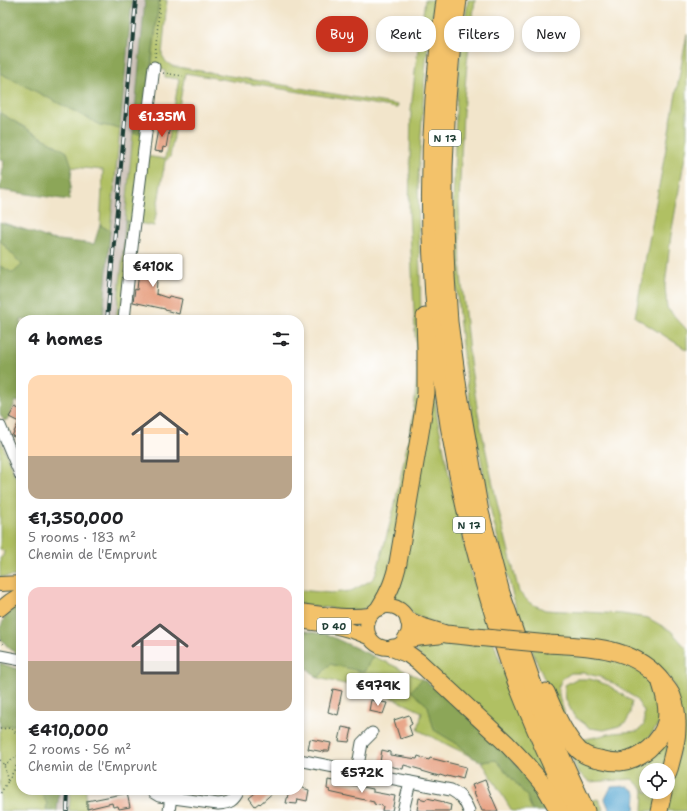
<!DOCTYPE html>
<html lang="en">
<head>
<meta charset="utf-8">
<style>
	:root { --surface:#fff; --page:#f6f6f6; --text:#202124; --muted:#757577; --accent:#c8321e }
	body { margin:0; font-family:"Shantell Sans",sans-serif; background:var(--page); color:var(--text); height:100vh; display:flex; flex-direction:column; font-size:15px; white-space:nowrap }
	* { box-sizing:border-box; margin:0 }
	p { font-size:13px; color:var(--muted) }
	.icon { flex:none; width:22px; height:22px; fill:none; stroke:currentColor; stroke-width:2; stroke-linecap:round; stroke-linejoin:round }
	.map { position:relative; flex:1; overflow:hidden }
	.sheet { position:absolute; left:16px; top:315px; width:288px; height:480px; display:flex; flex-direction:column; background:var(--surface); border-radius:16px; box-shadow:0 2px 6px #0003 }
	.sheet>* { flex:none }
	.hud { position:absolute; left:316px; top:16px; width:311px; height:36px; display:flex; gap:8px }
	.buttons { position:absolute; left:639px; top:763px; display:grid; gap:8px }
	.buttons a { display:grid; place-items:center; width:36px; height:36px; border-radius:50%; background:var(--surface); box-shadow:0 2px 6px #0003; font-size:20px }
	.price { position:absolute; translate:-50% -34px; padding:0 9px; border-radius:4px; background:#fff; color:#222; font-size:13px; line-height:26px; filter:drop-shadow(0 1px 2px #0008) }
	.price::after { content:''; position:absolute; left:50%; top:24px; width:12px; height:9px; margin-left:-6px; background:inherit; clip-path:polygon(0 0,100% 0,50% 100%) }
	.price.current { background:var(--accent); color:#fff }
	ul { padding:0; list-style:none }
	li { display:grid; align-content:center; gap:8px; height:212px; padding:0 12px }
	li span { display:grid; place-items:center; height:124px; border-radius:12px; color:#555 }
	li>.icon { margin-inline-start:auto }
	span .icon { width:72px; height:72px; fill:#fffc; stroke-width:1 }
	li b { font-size:17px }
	h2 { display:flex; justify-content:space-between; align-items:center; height:48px; padding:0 12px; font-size:17px }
	.chip { padding:0 14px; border-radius:16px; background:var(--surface); box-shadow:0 2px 6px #0003; font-size:14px; line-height:36px }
	.chip.current { background:var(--accent); color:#fff }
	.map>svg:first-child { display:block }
	.industrial { fill:#cdc2b9 }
	.green { fill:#b0c063; stroke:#687e4c }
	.forest { fill:#8ca659; stroke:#567246 }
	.water { fill:#55a6d0; stroke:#3a7282 }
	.building { fill:#e7a182 }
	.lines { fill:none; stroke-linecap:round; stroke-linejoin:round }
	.minor-casing { stroke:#3f564b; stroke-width:13 }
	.major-casing { stroke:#3f564b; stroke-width:16 }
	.highway-casing { stroke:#3f564b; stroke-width:19 }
	.path { stroke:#3f564b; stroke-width:1.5; stroke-dasharray:1 3; stroke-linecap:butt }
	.minor { stroke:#fff; stroke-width:11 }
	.major { stroke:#f3c26a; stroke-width:14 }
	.highway { stroke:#f3c26a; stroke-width:17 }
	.rail-casing { stroke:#1f3d34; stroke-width:4 }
	.rail { stroke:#fff; stroke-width:2.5; stroke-dasharray:8; stroke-linecap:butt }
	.highway-bridge-casing { stroke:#3f564b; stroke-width:19; stroke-linecap:butt }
	.highway-bridge { stroke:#f3c26a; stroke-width:17 }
	.labels { text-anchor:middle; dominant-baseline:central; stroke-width:4; stroke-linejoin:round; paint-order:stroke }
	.shield { fill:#fff; stroke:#627771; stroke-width:1 }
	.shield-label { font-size:10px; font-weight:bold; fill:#1f3d34 }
</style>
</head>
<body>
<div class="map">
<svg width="687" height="811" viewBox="0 0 687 811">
	<rect width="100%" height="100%" fill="#fff"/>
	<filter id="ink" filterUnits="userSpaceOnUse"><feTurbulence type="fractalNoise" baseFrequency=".025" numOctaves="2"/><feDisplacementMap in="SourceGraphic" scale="8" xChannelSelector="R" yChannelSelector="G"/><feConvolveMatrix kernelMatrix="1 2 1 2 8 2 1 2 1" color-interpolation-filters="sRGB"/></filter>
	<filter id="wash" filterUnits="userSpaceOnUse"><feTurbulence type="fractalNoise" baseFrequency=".012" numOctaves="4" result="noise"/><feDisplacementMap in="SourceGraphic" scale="16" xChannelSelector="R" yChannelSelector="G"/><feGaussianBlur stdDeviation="0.9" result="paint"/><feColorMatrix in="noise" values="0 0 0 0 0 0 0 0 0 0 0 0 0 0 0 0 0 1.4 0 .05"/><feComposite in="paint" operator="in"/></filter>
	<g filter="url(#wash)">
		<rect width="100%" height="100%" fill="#f2e5cb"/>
		<!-- industrial -->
		<g class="industrial">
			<path d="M132,0H145L123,254L116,320H103L108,251L117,164Z"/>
			<path d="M59,790H71L69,811H57Z"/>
		</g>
		<!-- green -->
		<g class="green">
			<path d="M159,0H167L162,55L166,62L172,66L398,105L397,108L185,73L170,157L165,161L154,226L138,223L146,156L165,159L179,79L165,77V71L152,64Z"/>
			<path d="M425,0H435L426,61L418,179L419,239L421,317V391L386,588L373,604L359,611L299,605V590L331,593L351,591L370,581L375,576L382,553L394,508L412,422L415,398L417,372L409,211L411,110L416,63Z"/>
			<path d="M468,0H475L467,63L463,112L459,204L461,275L470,362L479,419L499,512L519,592L530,603L545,610L622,614L648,618L671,631L687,649V811H665L678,756L674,685L664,671L645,656L575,653L608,659L625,664L642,673L654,685L660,698V722L640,750L607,757L577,741L613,733L638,731L644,725V711L635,698L618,686L600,677L584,673H571L562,679L558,688L560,700L564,711L563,718L554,701L535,658L516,608L492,516L473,419L464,363L455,276L453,205L456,111L459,64Z"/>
			<path d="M687,34V145L671,235L665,286L667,308L687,330V350L635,317Z"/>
			<path d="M0,73L101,125L120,128L110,231L100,225L103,170L72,167L67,152L0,113Z"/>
			<path d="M133,133L143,134L134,222L125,221Z"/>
			<path d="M0,240L22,265L13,274L0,266Z"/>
			<path d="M123,254H129L121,320H116Z"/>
			<path d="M433,380L437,417L456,508L473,578L498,655L523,724L551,791L416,652L419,645L428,641L475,645L442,627L414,615L406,605L395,600L393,597Z"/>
			<path d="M0,439L21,490V576L0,577V558L3,556L4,551L0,549Z"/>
			<path d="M373,656L422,679L412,691L428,706L434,730L459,745L472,757L418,730L422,712L357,681L354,686L318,678L330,664L364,672Z"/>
			<path d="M576,679H590L608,685L632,701L630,713L627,721L619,726L604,730L590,728L574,716L566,700L565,692V685Z"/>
			<path d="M21,685V790H48L46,811H0V688Z"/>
			<path d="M669,729L666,770H646V792H660L655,811H643L644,790L632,779L590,782L578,772L563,737L616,768Z"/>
			<path d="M496,760L527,796L532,811H512L482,762Z"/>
			<path d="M71,790H86V810L82,811H69Z"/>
			<path d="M598,799L604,811H596L590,801Z"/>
		</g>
		<!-- forest -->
		<g class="forest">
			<path d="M0,0H132L120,128L101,125L0,73Z"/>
			<path d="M145,0H159L143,134L133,133Z"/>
			<path d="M0,113L67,152L72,167L69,200L0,190L4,160L0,159Z"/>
			<path d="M125,221L134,222L129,254H123Z"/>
			<path d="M0,222L29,231L50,239L94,244L100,225L110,231L103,320H21V403L16,401L8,419L4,421L0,414V266L13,273L22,265L0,240Z"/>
			<path d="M21,603V655H18L8,647L1,639L0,628L5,617L12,608Z"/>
			<path d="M299,630L328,635L373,656L364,672L330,664L318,678L308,669L299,667Z"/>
			<path d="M0,663L17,669L21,668V724L0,727Z"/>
			<path d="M422,679L443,693L485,730L538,789L551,811H532L527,796L496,760L482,762L472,757L459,745L434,730L428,706L411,691Z"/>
			<path d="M42,790H59L57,811H46L47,804L42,794Z"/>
		</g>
		<!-- water -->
		<path class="water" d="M628,786L636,793L635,811H610L605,799L611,787Z"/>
		<g id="blocks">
			<!-- building -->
			<g class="building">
				<path d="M159,124L170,125L166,148L163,147L162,152L154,151Z"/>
				<path d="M140,259L163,261V268H158L156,294L168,298L169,296L182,299L179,314L165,310V309L133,302L135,289L137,290Z"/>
				<path d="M15,407L21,410V440L12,436L19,422L9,417Z"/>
				<path d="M333,689L342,691L339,705L340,706L338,715L328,712Z"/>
				<path d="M371,700L387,703L383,714L369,711Z"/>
				<path d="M409,715L412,724L409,726L412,735L400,739L394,720Z"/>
				<path d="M342,727L352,729L349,742L339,741Z"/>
				<path d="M310,739L331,743L329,751H324V752L308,749Z"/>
				<path d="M382,750L390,752V755L417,759L418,756L429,760L430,758L466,767L463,778L456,776L455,778L447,776L446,777L440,775L439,776L422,771V770L404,765L403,769L388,766V763L380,762Z"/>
				<path d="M328,780L373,789V792L395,796L392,811H382L383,806L374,804V802L329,792L330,790L327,789Z"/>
				<path d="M485,780L491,795L498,811H482L474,792H475L472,785Z"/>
				<path d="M299,787L309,790L307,801L298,799L297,804L286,803L289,790H299Z"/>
				<path d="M259,790H276L260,804L259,803L255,806L249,798Z"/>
				<path d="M127,793L130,807L119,809L118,806L113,807L112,803L87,809V801Z"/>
				<path d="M419,798L426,800L427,798L444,802V803L451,805L450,811H421L417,810Z"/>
			</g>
		</g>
	</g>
	<g filter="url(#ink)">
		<use href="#blocks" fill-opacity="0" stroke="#3f564b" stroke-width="1"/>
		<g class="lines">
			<defs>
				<g id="minor">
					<path d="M124,320L129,272L154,67"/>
					<path d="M0,426L21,476"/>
					<path d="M0,656L21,660"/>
					<path d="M299,760L451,790C461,795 465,801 469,811"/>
					<path d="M357,771L362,743L372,733"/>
					<path d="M151,790L154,793L159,796L218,804C230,803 234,801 239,790"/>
					<path d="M169,811L172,790"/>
					<path d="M403,811L410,782"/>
				</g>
				<g id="major">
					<path d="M0,584L21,583"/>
					<circle cx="388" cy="627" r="21"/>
					<path d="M0,609L10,601L21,594"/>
					<path d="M299,611C323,614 346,618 370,615"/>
					<path d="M299,621C323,624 346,627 368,637"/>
				</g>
				<g id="highway">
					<path d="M445,0C412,222 436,453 510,665C528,715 550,763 573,811"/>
					<path d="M458,0L452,42L447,99L444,167V223L446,276L449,322L458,389L480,512L501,593L547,725L569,774L586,811"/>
					<path d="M380,607C390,591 394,580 398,563L421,427L426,393V349L425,317"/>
					<path d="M409,621L420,626L446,634L476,637"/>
					<path d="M406,639L419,637L439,635"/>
					<path d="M549,644C591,647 635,646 663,683C666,687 670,691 672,696C675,704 677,714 677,722C678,740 672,757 668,773"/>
					<path d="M393,648L408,654L419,662L507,744L525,763L545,787L559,811"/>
					<path d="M546,692C554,711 562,730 575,746C577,748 579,751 581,752C586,756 593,758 599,759C606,761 612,762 620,762C640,760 661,742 666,722C669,708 664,693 660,680"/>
					<path d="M659,811L663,792"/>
				</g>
			</defs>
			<!-- minor casing -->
			<use href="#minor" class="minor-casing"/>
			<!-- major casing -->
			<use href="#major" class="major-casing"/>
			<!-- highway casing -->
			<use href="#highway" class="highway-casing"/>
			<!-- path -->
			<g class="path">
				<path d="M155,57L160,0"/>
				<path d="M163,73L183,76"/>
				<path d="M0,640L3,644"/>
				<path d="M0,729L10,728L21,737"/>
				<path d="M0,760L4,765L8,781L0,794"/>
				<path d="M4,765L21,754"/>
				<path d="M8,781L21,758"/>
			</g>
			<!-- minor -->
			<use href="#minor" class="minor"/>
			<!-- major -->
			<use href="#major" class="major"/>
			<!-- highway -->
			<use href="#highway" class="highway"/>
			<defs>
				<g id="rail">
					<path d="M107,320L136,0"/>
					<path d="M67,811L68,790"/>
				</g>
			</defs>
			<!-- rail casing -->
			<use href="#rail" class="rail-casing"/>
			<!-- rail -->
			<use href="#rail" class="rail"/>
			<defs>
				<path id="highway-bridge" d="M476,637L549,644"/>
			</defs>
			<!-- highway-bridge casing -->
			<use href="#highway-bridge" class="highway-bridge-casing"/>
			<!-- highway-bridge -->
			<use href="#highway-bridge" class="highway-bridge"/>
		</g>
	</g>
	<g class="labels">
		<!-- shield labels -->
		<g class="shield">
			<rect x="429" y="130" width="32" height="16" rx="3"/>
			<rect x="453" y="517" width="32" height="16" rx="3"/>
			<rect x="317" y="618" width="34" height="16" rx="3"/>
		</g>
		<g class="shield-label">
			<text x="445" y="138">N 17</text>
			<text x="469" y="525">N 17</text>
			<text x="334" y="626">D 40</text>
		</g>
	</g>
</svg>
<div class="buttons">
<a><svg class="icon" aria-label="locate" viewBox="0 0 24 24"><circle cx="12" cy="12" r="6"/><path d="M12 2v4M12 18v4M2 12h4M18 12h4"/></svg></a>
</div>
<b class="price current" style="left:162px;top:138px">€1.35M</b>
<b class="price" style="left:153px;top:288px">€410K</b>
<b class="price" style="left:378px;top:707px">€979K</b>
<b class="price" style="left:362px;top:794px">€572K</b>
<div class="hud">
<a class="chip current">Buy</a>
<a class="chip">Rent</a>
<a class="chip">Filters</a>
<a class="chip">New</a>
</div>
<section class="sheet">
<h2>4 homes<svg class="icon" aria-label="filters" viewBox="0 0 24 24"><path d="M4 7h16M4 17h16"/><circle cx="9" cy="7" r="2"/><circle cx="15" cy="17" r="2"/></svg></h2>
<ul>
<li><span style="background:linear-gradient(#ffd9b3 65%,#b9a48a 0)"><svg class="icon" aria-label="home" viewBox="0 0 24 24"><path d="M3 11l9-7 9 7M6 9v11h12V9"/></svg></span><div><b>€1,350,000</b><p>5 rooms · 183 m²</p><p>Chemin de l'Emprunt</p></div></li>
<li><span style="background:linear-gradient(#f6c9c9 60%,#b9a48a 0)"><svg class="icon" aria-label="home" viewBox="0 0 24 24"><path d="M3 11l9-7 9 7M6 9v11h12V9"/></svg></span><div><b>€410,000</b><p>2 rooms · 56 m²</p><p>Chemin de l'Emprunt</p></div></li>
</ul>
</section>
</div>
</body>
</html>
